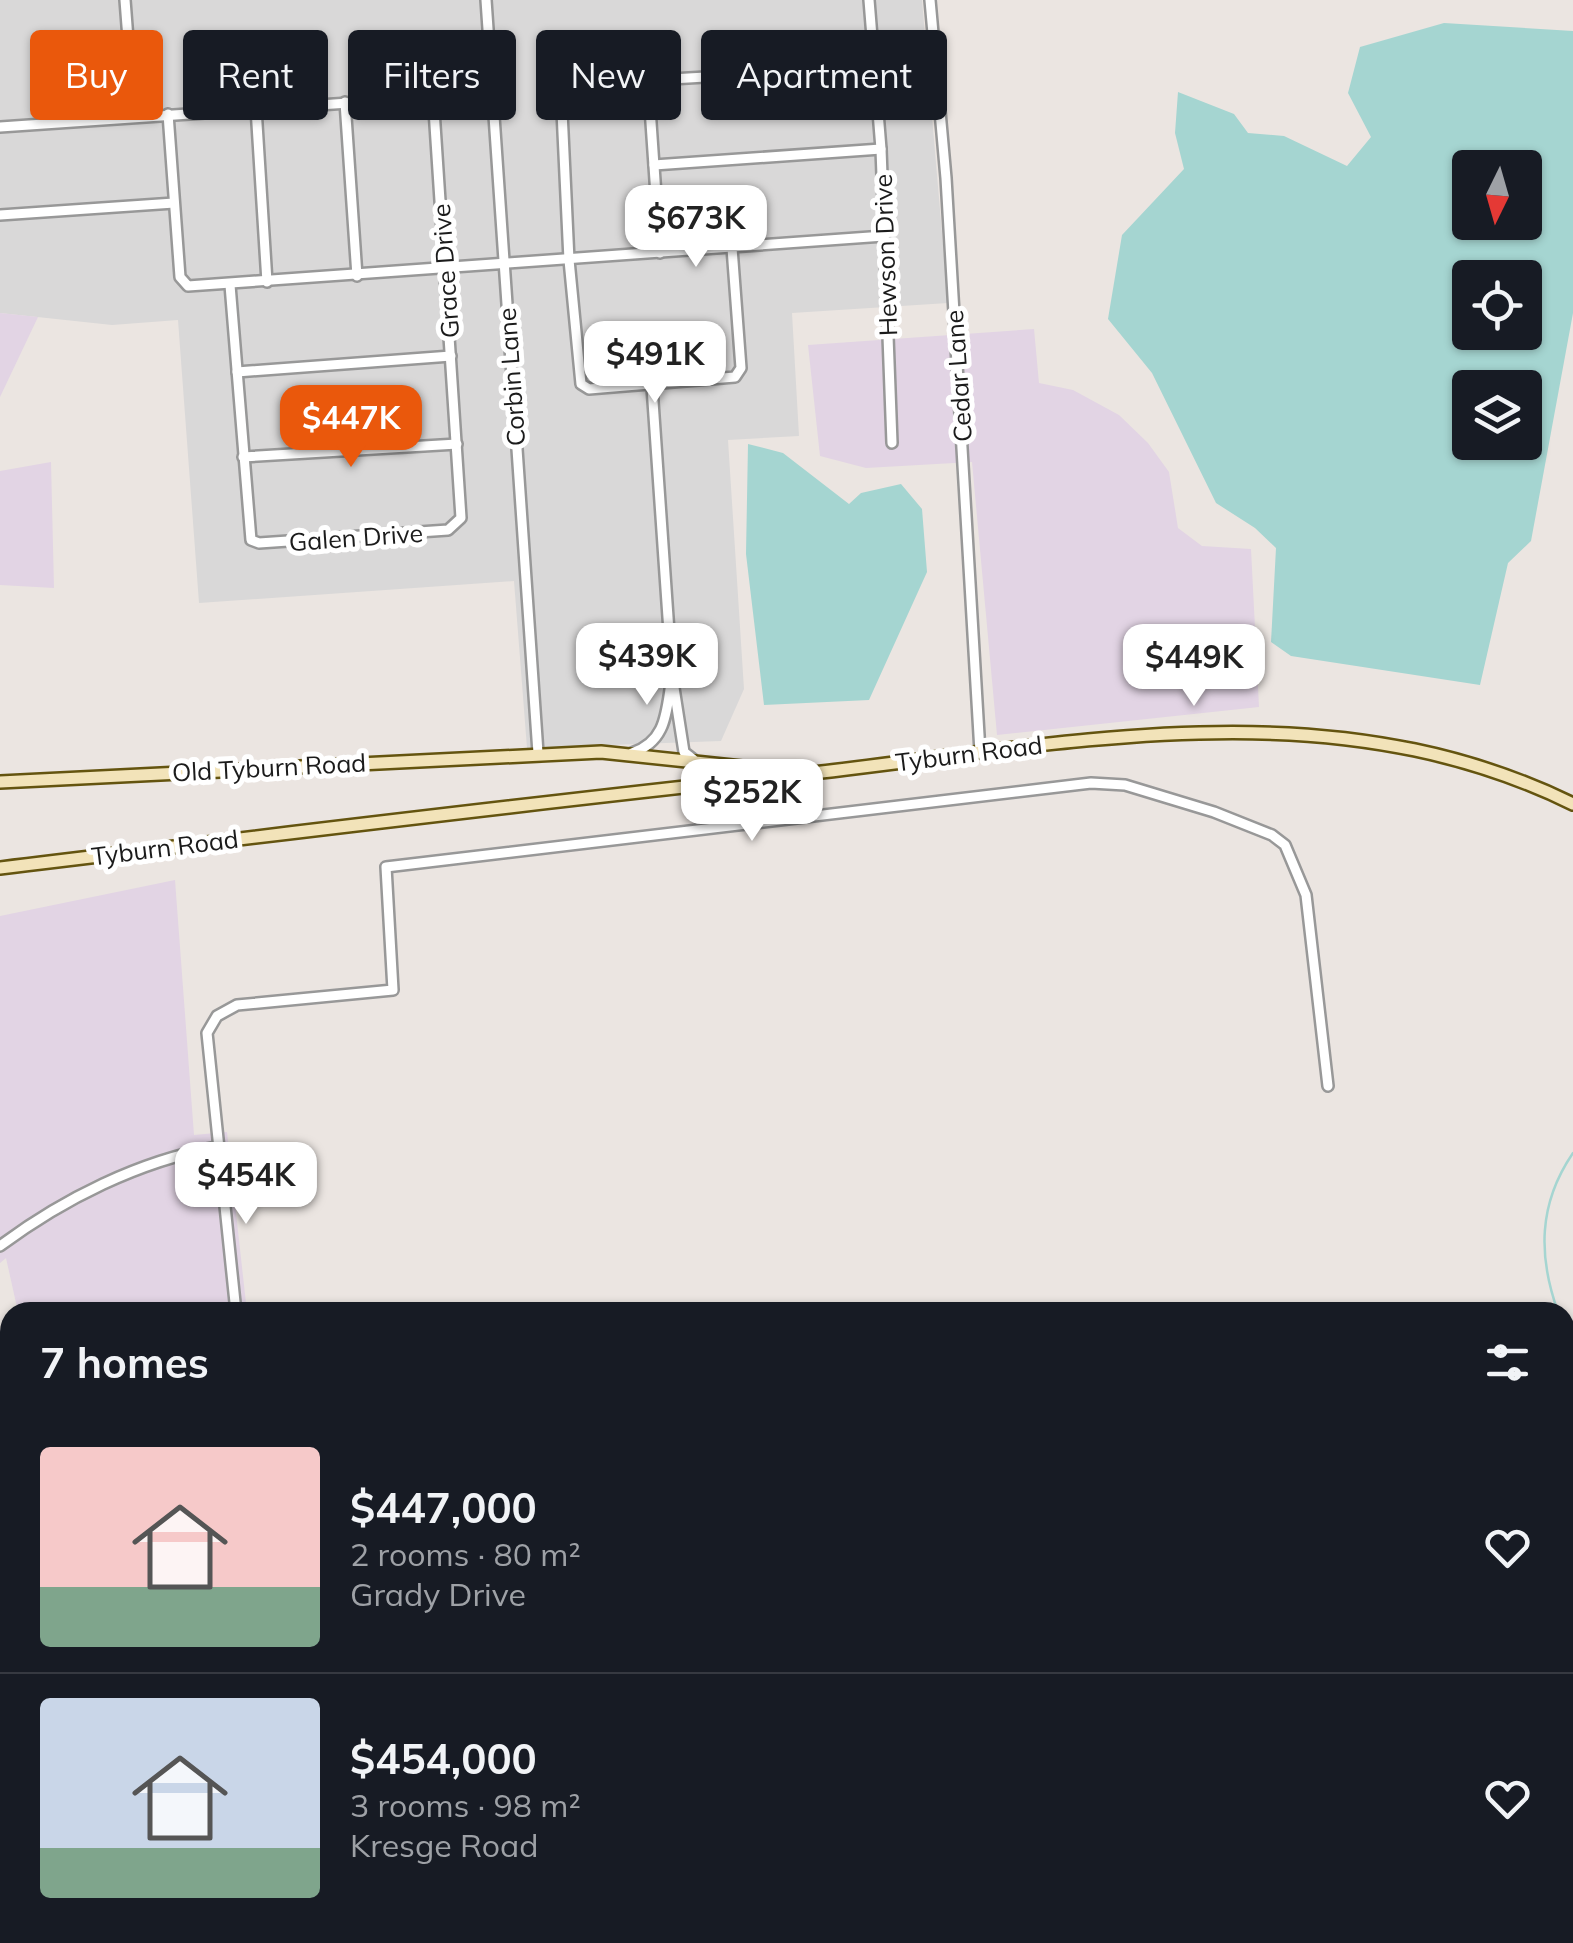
<!DOCTYPE html>
<html lang="en">
<head>
<meta charset="utf-8">
<style>
	:root { --surface:#171b24; --page:#242831; --text:#f1f3f6; --muted:#9ea1a6; --line:#363941; --accent:#ea580c }
	body { margin:0; font-family:Mulish,sans-serif; background:var(--page); color:var(--text); height:100vh; display:flex; flex-direction:column; font-size:38px; white-space:nowrap }
	* { box-sizing:border-box; margin:0 }
	p { font-size:32px; color:var(--muted) }
	.icon { flex:none; width:55px; height:55px; fill:none; stroke:currentColor; stroke-width:2; stroke-linecap:round; stroke-linejoin:round }
	.map { position:relative; flex:1; overflow:hidden }
	.side { position:absolute; left:0px; top:1302px; width:1575px; height:642px; display:flex; flex-direction:column; background:var(--surface); border-radius:30px 30px 0 0; box-shadow:0 2px 8px #0004 }
	.side>* { flex:none }
	.banner { position:absolute; left:30px; top:30px; width:1000px; height:90px; display:flex; gap:20px }
	.needle { width:65px; rotate:185deg }
	.controls { position:absolute; left:1452px; top:150px; display:grid; gap:20px }
	.controls a { display:grid; place-items:center; width:90px; height:90px; border-radius:10px; background:var(--surface); box-shadow:0 2px 8px #0004; font-size:50px }
	.price { position:absolute; translate:-50% -85px; padding:0 22px; border-radius:20px; background:#fff; color:#222; font-size:32px; line-height:65px; filter:drop-shadow(0 2px 5px #0008) }
	.price::after { content:''; position:absolute; left:50%; top:60px; width:30px; height:22px; margin-left:-15px; background:inherit; clip-path:polygon(0 0,100% 0,50% 100%) }
	.price.current { background:var(--accent); color:#fff }
	ul { padding:0; list-style:none }
	li { display:flex; align-items:center; gap:30px; height:250px; padding:0 40px }
	li+li { border-top:2px solid var(--line) }
	li span { display:grid; place-items:center; flex:none; width:280px; height:200px; border-radius:10px; color:#555 }
	li>.icon { margin-inline-start:auto }
	span .icon { width:120px; height:120px; fill:#fffc; stroke-width:1 }
	li b { font-size:42px }
	h2 { display:flex; justify-content:space-between; align-items:center; height:120px; padding:0 40px; font-size:42px }
	.chip { padding:0 35px; border-radius:10px; background:var(--surface); box-shadow:0 2px 8px #0004; font-size:35px; line-height:90px }
	.chip.current { background:var(--accent); color:#fff }
	.map>svg:first-child { display:block }
	.residential { fill:#d9d8d8 }
	.industrial { fill:#e2d4e4 }
	.water { fill:#a5d5d1; fill-rule:evenodd }
	.lines { fill:none; stroke-linecap:round; stroke-linejoin:round }
	.stream { stroke:#a5d5d1; stroke-width:2.5 }
	.minor-casing { stroke:#989898; stroke-width:14 }
	.secondary-casing { stroke:#64540f; stroke-width:16 }
	.motorway-casing { stroke:#c33591; stroke-width:20 }
	.minor { stroke:#fff; stroke-width:9 }
	.secondary { stroke:#f2e3b9; stroke-width:11 }
	.motorway { stroke:#dc90b5; stroke-width:15 }
	.labels { text-anchor:middle; dominant-baseline:central; stroke-width:10; stroke-linejoin:round; paint-order:stroke }
	.street-label { font-size:25px; fill:#1b1b1b; stroke:#fff }
</style>
</head>
<body>
<div class="map">
<svg width="1573" height="1943" viewBox="0 0 1573 1943">
	<rect width="100%" height="100%" fill="#ebe5e1"/>
	<!-- residential -->
	<path class="residential" d="M0,0H922L948,303L792,313L799,436L728,440L744,689L721,741L527,748L514,581L199,603L178,320L112,325L0,313Z"/>
	<!-- industrial -->
	<g class="industrial">
		<path d="M0,313L38,317L0,397Z"/>
		<path d="M1034,329L1039,383L1073,390L1119,415L1148,443L1169,472L1178,528L1202,546L1251,549L1259,707L997,735L972,462L866,468L820,456L808,345Z"/>
		<path d="M51,462L54,588L0,585V471Z"/>
		<path d="M175,880L194,1135L227,1132L247,1312H18L6,1258L0,1263V916Z"/>
		<path d="M10,1626V1935H187L178,1943H0V1631Z"/>
		<path d="M216,1935H352L365,1943H204Z"/>
	</g>
	<!-- water -->
	<g class="water">
		<path d="M1444,23L1573,31V313L1531,541L1508,563L1480,685L1291,656L1271,642L1276,548L1255,528L1216,503L1152,373L1108,319L1122,235L1184,169L1175,133L1178,92L1234,114L1248,133L1284,136L1347,166L1371,137L1348,93L1360,47ZM1470,168H1525V222H1470ZM1470,278H1525V332H1470ZM1470,388H1525V442H1470Z"/>
		<path d="M748,444L783,453L849,504L861,493L901,484L922,509L927,572L869,700L764,705L746,554Z"/>
	</g>
	<g class="lines">
		<!-- stream -->
		<g class="stream">
			<path d="M1558,1312C1538,1256 1538,1204 1573,1153"/>
			<path d="M1565,1332L1573,1355"/>
			<path d="M1565,1507L1573,1495"/>
			<path d="M1168,1943L1169,1935"/>
		</g>
		<defs>
			<g id="minor">
				<path d="M125,0L134,117"/>
				<path d="M486,0L538,753"/>
				<path d="M869,0L881,149L892,443"/>
				<path d="M930,0L946,178L980,752"/>
				<path d="M648,79L660,253"/>
				<path d="M345,102L357,276"/>
				<path d="M256,108L267,282"/>
				<path d="M168,114L180,277L188,286L884,236"/>
				<path d="M0,127L421,98L429,101L434,110L461,518L448,530L259,543L251,540L230,285"/>
				<path d="M654,165L881,149"/>
				<path d="M0,215L174,203"/>
				<path d="M732,248L741,368L735,377L589,389L581,384L569,260L561,90L571,85L875,67"/>
				<path d="M237,372L451,356"/>
				<path d="M652,387L672,675L684,752L693,759"/>
				<path d="M243,457L457,444"/>
				<path d="M632,753C668,741 666,710 672,677"/>
				<path d="M0,1246C63,1199 139,1161 217,1147"/>
				<path d="M236,1312L207,1033L217,1016L237,1005L393,990L386,867L1091,783L1125,785L1214,812L1272,835L1285,845L1306,895L1328,1086"/>
				<path d="M0,1827L10,1825"/>
				<path d="M376,1935L388,1943"/>
				<path d="M755,1943L822,1935"/>
			</g>
			<g id="secondary">
				<path d="M0,782L601,752L780,771"/>
				<path d="M0,868C265,836 529,803 795,775C1056,747 1324,682 1573,804"/>
			</g>
			<g id="motorway">
				<path d="M1565,1555L1573,1547"/>
				<path d="M1565,1572L1573,1564"/>
				<path d="M1195,1943L1201,1935"/>
				<path d="M1211,1943L1217,1935"/>
			</g>
		</defs>
		<!-- minor casing -->
		<use href="#minor" class="minor-casing"/>
		<!-- secondary casing -->
		<use href="#secondary" class="secondary-casing"/>
		<!-- motorway casing -->
		<use href="#motorway" class="motorway-casing"/>
		<!-- minor -->
		<use href="#minor" class="minor"/>
		<!-- secondary -->
		<use href="#secondary" class="secondary"/>
		<!-- motorway -->
		<use href="#motorway" class="motorway"/>
	</g>
	<g class="labels">
		<!-- street labels -->
		<g class="street-label">
			<text transform="translate(885 255) rotate(-92)">Hewson Drive</text>
			<text transform="translate(445 271) rotate(-94)">Grace Drive</text>
			<text transform="translate(958 376) rotate(-94)">Cedar Lane</text>
			<text transform="translate(511 377) rotate(-94)">Corbin Lane</text>
			<text transform="translate(356 537) rotate(-4)">Galen Drive</text>
			<text transform="translate(969 753) rotate(-7)">Tyburn Road</text>
			<text transform="translate(269 767) rotate(-3)">Old Tyburn Road</text>
			<text transform="translate(165 847) rotate(-7)">Tyburn Road</text>
		</g>
	</g>
</svg>
<div class="controls">
<a><svg class="needle" viewBox="-14 -14 28 28"><path d="M0-13l5 13h-10z" fill="#e53935"/><path d="M0 13l5-13h-10z" fill="#9ea1a6"/></svg></a>
<a><svg class="icon" aria-label="locate" viewBox="0 0 24 24"><circle cx="12" cy="12" r="6"/><path d="M12 2v4M12 18v4M2 12h4M18 12h4"/></svg></a>
<a><svg class="icon" aria-label="layers" viewBox="0 0 24 24"><path d="M12 4l9 5-9 5-9-5zM3 14l9 5 9-5"/></svg></a>
</div>
<b class="price" style="left:696px;top:270px">$673K</b>
<b class="price" style="left:655px;top:406px">$491K</b>
<b class="price current" style="left:351px;top:470px">$447K</b>
<b class="price" style="left:647px;top:708px">$439K</b>
<b class="price" style="left:1194px;top:709px">$449K</b>
<b class="price" style="left:752px;top:844px">$252K</b>
<b class="price" style="left:246px;top:1227px">$454K</b>
<div class="banner">
<a class="chip current">Buy</a>
<a class="chip">Rent</a>
<a class="chip">Filters</a>
<a class="chip">New</a>
<a class="chip">Apartment</a>
</div>
<section class="side">
<h2>7 homes<svg class="icon" aria-label="filters" viewBox="0 0 24 24"><path d="M4 7h16M4 17h16"/><circle cx="9" cy="7" r="2"/><circle cx="15" cy="17" r="2"/></svg></h2>
<ul>
<li><span style="background:linear-gradient(#f6c9c9 70%,#7fa58c 0)"><svg class="icon" aria-label="home" viewBox="0 0 24 24"><path d="M3 11l9-7 9 7M6 9v11h12V9"/></svg></span><div><b>$447,000</b><p>2 rooms · 80 m²</p><p>Grady Drive</p></div><svg class="icon" aria-label="heart" viewBox="0 0 24 24"><path d="M12 20l-8-8c-3-5 5-10 8-4 3-6 11-1 8 4z"/></svg></li>
<li><span style="background:linear-gradient(#c9d6e8 75%,#7fa58c 0)"><svg class="icon" aria-label="home" viewBox="0 0 24 24"><path d="M3 11l9-7 9 7M6 9v11h12V9"/></svg></span><div><b>$454,000</b><p>3 rooms · 98 m²</p><p>Kresge Road</p></div><svg class="icon" aria-label="heart" viewBox="0 0 24 24"><path d="M12 20l-8-8c-3-5 5-10 8-4 3-6 11-1 8 4z"/></svg></li>
</ul>
</section>
</div>
</body>
</html>
